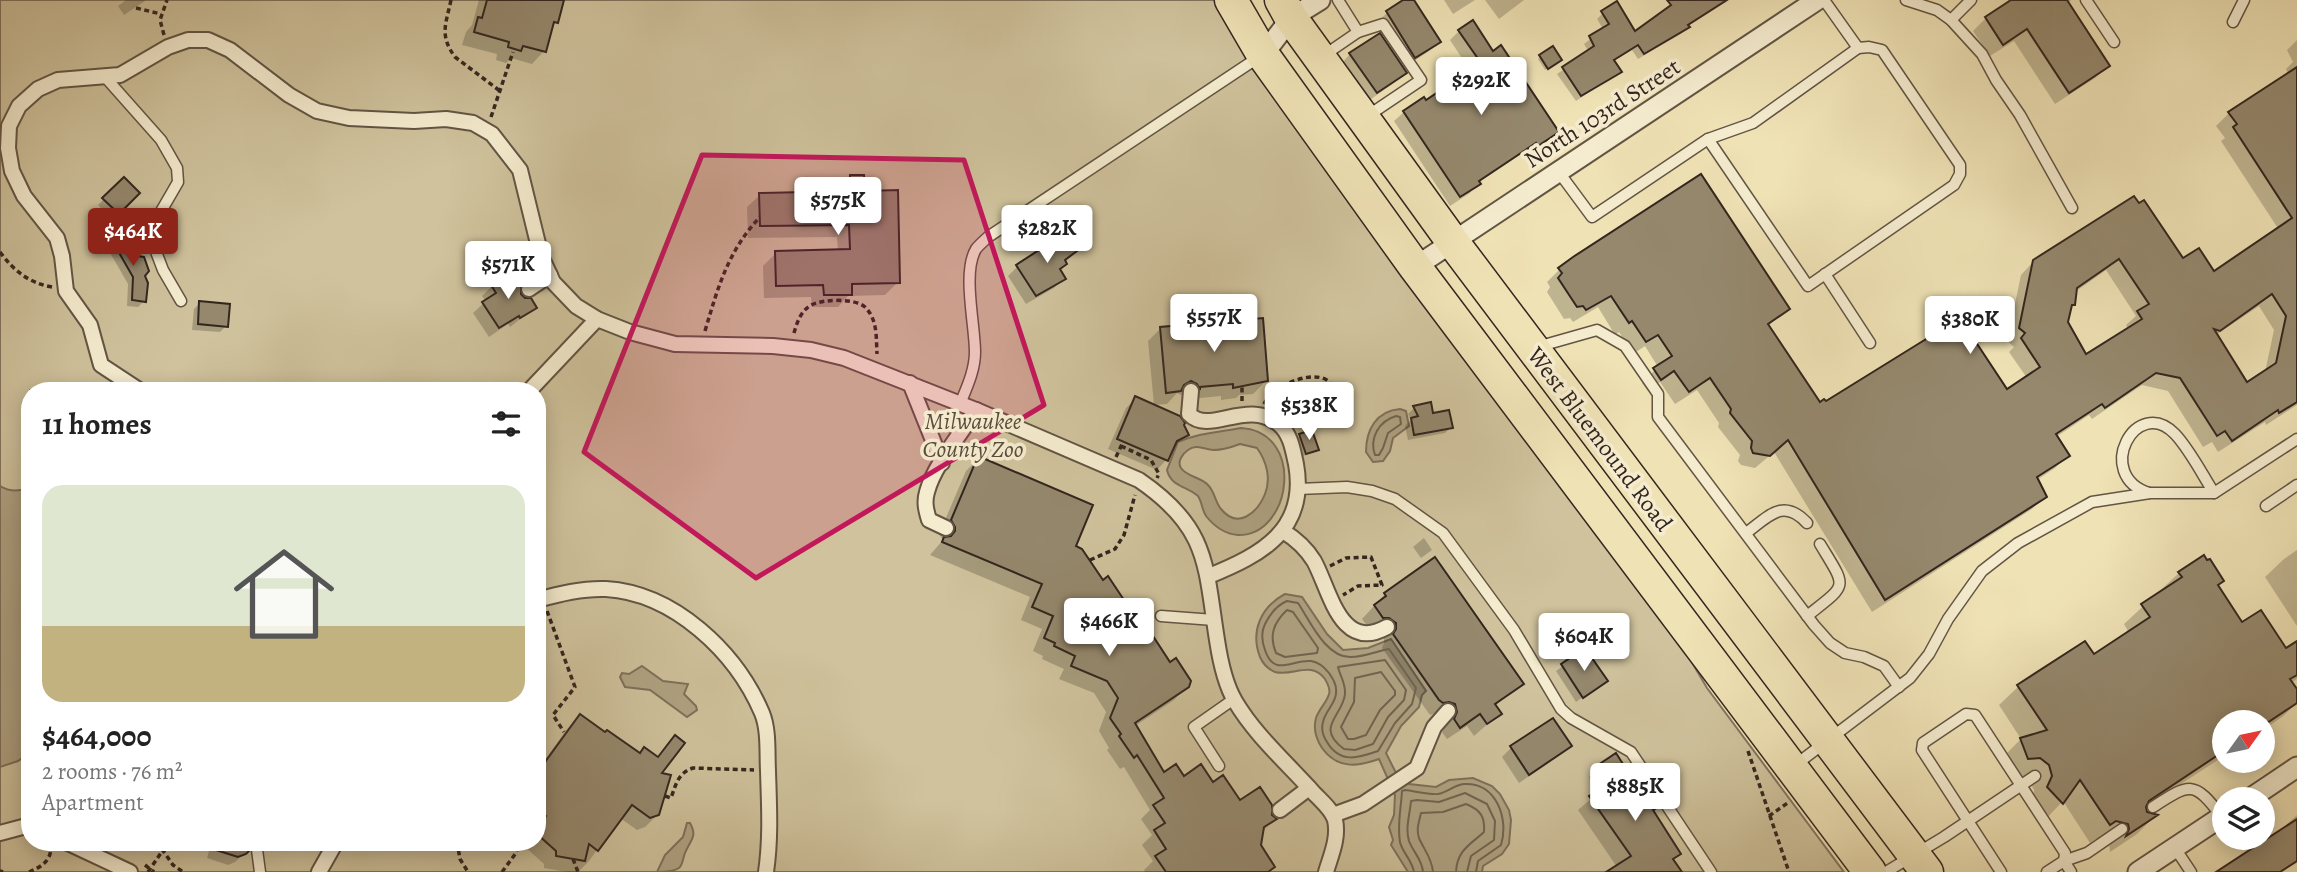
<!DOCTYPE html>
<html lang="en">
<head>
<meta charset="utf-8">
<style>
	:root { --surface:#fff; --page:#f6f6f6; --text:#222; --muted:#767676; --line:#e0e0e0; --accent:#8f2418 }
	body { margin:0; font-family:Alegreya,serif; background:var(--page); color:var(--text); height:100vh; display:flex; flex-direction:column; font-size:26px; white-space:nowrap }
	* { box-sizing:border-box; margin:0 }
	p { font-size:23px; color:var(--muted) }
	.icon { flex:none; width:38px; height:38px; fill:none; stroke:currentColor; stroke-width:2; stroke-linecap:round; stroke-linejoin:round }
	.map { position:relative; flex:1; overflow:hidden }
	.drawer { position:absolute; left:21px; top:382px; width:525px; height:469px; display:flex; flex-direction:column; background:var(--surface); border-radius:28px; box-shadow:0 4px 18px #0003 }
	.drawer>* { flex:none }
	.needle { width:46px; rotate:57deg }
	.controls { position:absolute; left:2212px; top:710px; display:grid; gap:14px }
	.controls a { display:grid; place-items:center; width:63px; height:63px; border-radius:50%; background:var(--surface); box-shadow:0 4px 18px #0003; font-size:35px }
	.price { position:absolute; translate:-50% -60px; padding:0 16px; border-radius:7px; background:#fff; color:#222; font-size:23px; line-height:46px; filter:drop-shadow(0 2px 4px #0008) }
	.price::after { content:''; position:absolute; left:50%; top:42px; width:21px; height:16px; margin-left:-10px; background:inherit; clip-path:polygon(0 0,100% 0,50% 100%) }
	.price.on { background:var(--accent); color:#fff }
	ul { padding:0; list-style:none }
	li { display:grid; align-content:center; gap:14px; height:371px; padding:0 21px }
	li+li { border-top:2px solid var(--line) }
	li span { display:grid; place-items:center; height:217px; border-radius:21px; color:#555 }
	li>.icon { margin-inline-start:auto }
	span .icon { width:126px; height:126px; fill:#fffc; stroke-width:1 }
	li b { font-size:30px }
	h2 { display:flex; justify-content:space-between; align-items:center; height:84px; padding:0 21px; font-size:30px }
	.map>svg:first-child { display:block }
	.green { fill:#cfc29c; stroke:#81745e; stroke-width:2; fill-rule:evenodd }
	.water { fill:#afa282; stroke:#7d705a; stroke-width:2; fill-rule:evenodd }
	.shadow { fill:#0003; fill-rule:evenodd }
	.lines { fill:none; stroke-linecap:round; stroke-linejoin:round }
	.shore { stroke:#716450; stroke-width:2 }
	.building { fill:#95886d; stroke:#33261f; stroke-width:2; fill-rule:evenodd }
	.service-casing { stroke:#625544; stroke-width:13 }
	.pedestrian-casing { stroke:#625544; stroke-width:18 }
	.minor-casing { stroke:#625544; stroke-width:23 }
	.primary-casing { stroke:#33261f; stroke-width:35 }
	.path { stroke:#33261f; stroke-width:3.5; stroke-dasharray:5 3.5; stroke-linecap:butt }
	.service { stroke:#f5eccf; stroke-width:10 }
	.pedestrian { stroke:#f5eccf; stroke-width:14 }
	.minor { stroke:#f5eccf; stroke-width:19 }
	.primary { stroke:#efe2b5; stroke-width:32 }
	.marked { fill:#c2185b; fill-opacity:0.2; stroke:#c2185b; stroke-width:5; stroke-linejoin:round }
	.labels { text-anchor:middle; dominant-baseline:central; stroke-width:7; stroke-linejoin:round; paint-order:stroke }
	.street-label { font-size:24px; fill:#33261f; stroke:#f5eccf }
	.park-label { font-size:24px; font-style:italic; fill:#5a4d3e; stroke:#f5eccf }
</style>
</head>
<body>
<div class="map">
<svg width="2297" height="872" viewBox="0 0 2297 872">
	<rect width="100%" height="100%" fill="#efe2b5"/>
	<filter id="stains"><feTurbulence type="fractalNoise" baseFrequency=".00286" numOctaves="4"/><feColorMatrix values="0 0 0 0 .2 0 0 0 0 .09 0 0 0 0 .02 0 0 0 .5 -.17"/></filter>
	<radialGradient id="worn" r=".72"><stop offset=".6" stop-color="#630" stop-opacity="0"/><stop offset="1" stop-color="#630" stop-opacity=".3"/></radialGradient>
	<!-- green -->
	<path class="green" d="M0,0H1215L1282,107L1340,190L1674,632L1707,688L1844,872H0ZM30,390H537V842H30Z"/>
	<!-- water -->
	<g class="water">
		<path d="M1400,409L1406,411L1409,426L1393,438L1390,451L1383,461L1373,462L1366,452C1366,430 1376,411 1400,409Z"/>
		<path d="M1241,428C1306,432 1292,536 1238,535C1225,534 1214,526 1206,516C1202,510 1202,502 1198,496C1187,486 1171,487 1167,470L1178,442C1198,433 1219,432 1241,428ZM1240,444L1257,448C1267,462 1271,479 1265,494C1257,513 1238,530 1221,509C1215,502 1215,492 1208,485C1201,477 1187,477 1181,468C1177,462 1182,454 1188,450C1196,443 1204,450 1214,450C1222,450 1232,447 1240,444Z"/>
		<path d="M0,486C10,492 19,492 30,487V752L18,761L0,767Z"/>
		<path d="M1285,594L1302,597L1327,634L1343,650L1368,648L1391,639L1426,691L1422,695L1419,707L1401,726L1386,753L1395,771L1409,784L1436,787L1449,780L1473,778L1492,786L1500,794L1509,810L1511,820L1509,844L1502,854L1483,866L1482,872H1408L1391,845L1393,840L1389,827L1394,815L1395,795L1379,759C1357,767 1337,769 1322,748C1316,739 1313,729 1316,718C1319,709 1327,702 1329,694C1331,689 1327,683 1325,679C1311,660 1293,677 1275,672C1268,669 1263,664 1260,657C1250,631 1261,607 1285,594Z"/>
		<path d="M642,666L663,681L688,684L684,694L696,706L697,710L687,717L650,690L625,687L620,677L622,673L629,674Z"/>
		<path d="M687,823H690C698,837 690,840 685,853C683,857 683,865 679,868C673,872 665,872 657,872L665,855L683,837Z"/>
	</g>
	<!-- shadow -->
	<g class="shadow">
		<path d="M126,0H144L145,1L124,15L118,6Z"/>
		<path d="M479,0H559L556,22L551,28L544,51L532,64L511,58L506,63L496,60L497,54L462,45L466,32L472,25Z"/>
		<path d="M1406,0H1412L1439,42L1429,51L1405,67L1377,22L1387,13Z"/>
		<path d="M1444,0H1475L1453,14Z"/>
		<path d="M1485,0H1524L1499,19Z"/>
		<path d="M1680,0H1728L1687,26L1682,33L1638,59L1632,50L1613,61L1620,72L1576,101L1557,74L1589,52L1584,44L1603,29L1597,19L1603,13L1635,33Z"/>
		<path d="M2008,0H2071L2067,4L2108,65L2095,78L2055,104L2014,41L1990,56L1973,31L1986,18L2010,3Z"/>
		<path d="M1459,31L1557,132L1528,154L1526,151L1478,183L1470,193L1450,206L1394,121L1404,112L1425,102L1471,72L1450,40Z"/>
		<path d="M2297,40V405L2266,425L2265,422L2218,452L2212,442L2203,447L2168,391L2142,385L2092,419L2089,415L2056,437L2068,455L2055,468L2037,480L2045,496L2032,509L1872,612L1774,452L1755,468L1741,465L1738,461L1740,455L1718,427L1719,423L1697,390L1675,404L1660,382L1648,391L1642,383L1658,367L1645,346L1633,354L1619,332L1615,335L1598,307L1573,322L1570,318L1564,319L1547,292L1550,287L1547,282L1559,270L1788,309L1768,326L1820,404L2007,391L2027,378L2009,352L2014,347L2007,341L2021,275L2034,261L2133,198L2182,260L2214,274L2279,230L2221,141L2225,138L2216,126L2229,113L2289,75L2286,69L2293,62L2287,50ZM2106,270L2136,316L2126,325L2128,329L2086,356L2066,323L2069,309L2073,304L2075,292ZM2259,306L2274,330L2265,372L2246,384L2216,335Z"/>
		<path d="M1350,54L1405,73L1395,82L1367,102L1341,64Z"/>
		<path d="M1540,57L1557,62L1545,70L1538,59Z"/>
		<path d="M851,177L898,282L885,295L848,296L838,307H812L811,297L764,298L763,266L776,253L838,251L837,237L748,238L747,207L760,195L838,193V190Z"/>
		<path d="M124,179L138,193L112,219L98,205Z"/>
		<path d="M108,230L143,275L144,301L138,307L127,306L128,284L101,237Z"/>
		<path d="M1075,251L1058,270L1064,278L1054,288L1026,304L1008,276L1017,267Z"/>
		<path d="M492,286L519,294L534,308L510,327L508,324L489,337L473,313L486,301L482,296Z"/>
		<path d="M200,303L226,326L220,332L192,330L194,309Z"/>
		<path d="M1161,328L1266,381L1253,394L1239,395L1236,398L1221,400V396L1189,399L1177,393L1167,404L1154,405L1148,341Z"/>
		<path d="M1136,398L1187,435L1172,447L1166,460L1157,470L1108,449L1126,408Z"/>
		<path d="M1414,408L1432,415L1451,427L1445,433L1408,440L1405,426L1411,420L1408,414Z"/>
		<path d="M1300,436L1317,449L1303,456L1297,438Z"/>
		<path d="M979,458L1074,547L1187,686L1174,700L1135,726L1164,774L1212,785L1239,803L1269,812L1275,819L1262,832L1259,845L1273,867L1268,872H1145L1144,870L1153,861L1142,845L1152,835L1141,819L1150,810L1124,767L1120,769L1107,750L1109,748L1099,731L1106,712L1094,693L1059,679L1064,669L1042,659L1043,656L1033,651L1042,629L1021,620L1030,597L930,555L943,540L939,534L966,471Z"/>
		<path d="M1424,538L1432,550L1421,558L1413,547Z"/>
		<path d="M2297,550V626L2265,577L2284,559Z"/>
		<path d="M1435,559L1522,683L1495,706L1500,713L1474,736L1467,726L1447,739L1442,732L1446,726L1442,717L1436,713L1430,715L1382,648L1384,643V636L1376,630H1370L1362,619L1385,594Z"/>
		<path d="M2179,573L2216,586L2242,625L2286,651L2297,643V679L2291,683L2297,692V703L2282,717L2263,730V723H2224V756L2144,808L2146,813L2155,816L2137,834L2110,852L2109,843L2096,839L2090,843L2063,801L2043,822L2032,803L2034,790L2031,784L2021,776L2010,777L2002,758L2021,739L1999,705L2018,687L2085,643L2093,656L2129,633L2124,624Z"/>
		<path d="M1585,650L1605,681L1576,702L1556,671Z"/>
		<path d="M580,716L639,755L657,758L675,738L659,773L658,814L645,827L637,830L620,818L589,861L578,872H567L544,868V864L524,846L527,842H537V771L567,729Z"/>
		<path d="M1570,746L1560,755L1519,783L1502,757L1511,748Z"/>
		<path d="M1602,764L1651,810L1679,854L1672,860L1680,872H1612L1617,867L1578,810L1599,792L1589,777Z"/>
		<path d="M2297,815V862L2282,872H2220L2287,827L2286,825Z"/>
		<path d="M181,842H247L248,849L235,862L228,865L207,858L209,851L179,847Z"/>
	</g>
	<g class="lines">
		<!-- shore -->
		<g class="shore">
			<path d="M1396,416L1400,417L1401,424L1388,433L1383,448L1379,455H1375C1369,438 1379,421 1396,416Z"/>
			<path d="M1287,601L1298,603C1310,621 1326,658 1351,657C1364,657 1377,651 1389,649L1416,688L1412,704L1395,723L1378,751C1358,758 1340,764 1327,742C1323,736 1321,729 1323,722C1325,711 1336,703 1336,693C1337,685 1333,679 1329,673C1325,668 1318,662 1311,661C1293,659 1274,678 1265,650C1262,642 1261,632 1265,624C1270,614 1277,605 1287,601Z"/>
			<path d="M1287,610L1293,612L1318,648L1317,653L1285,657L1276,653C1269,636 1273,623 1287,610Z"/>
			<path d="M1385,660L1406,690L1404,700L1388,717L1373,744L1355,750L1344,749C1314,727 1343,716 1345,694C1346,684 1340,676 1338,667Z"/>
			<path d="M1381,672L1395,691V695L1380,710L1366,735L1354,739H1348L1341,727L1354,702L1355,678Z"/>
			<path d="M1414,872C1412,860 1402,852 1400,842C1397,825 1401,809 1402,791L1405,790C1414,791 1430,795 1438,794C1448,792 1454,785 1464,784C1497,782 1509,820 1501,845L1478,861L1476,872"/>
			<path d="M1423,872C1422,859 1413,852 1409,841C1405,828 1410,814 1411,801L1417,800L1439,802L1465,793L1487,804L1495,821L1494,840L1471,856L1467,872"/>
			<path d="M1433,872C1432,858 1424,850 1419,838C1416,829 1419,822 1421,813L1443,812L1466,804C1481,810 1485,817 1484,832C1470,845 1457,850 1456,872"/>
		</g>
	</g>
	<!-- building -->
	<g class="building">
		<path d="M487,0H564L558,23L554,22L546,52L523,46L521,51L508,47L509,42L474,32L478,17L482,18Z"/>
		<path d="M1403,0H1414L1441,42L1415,58L1386,11Z"/>
		<path d="M1667,0H1727L1688,25L1690,27L1644,54L1638,45L1614,60L1622,72L1581,96L1562,67L1594,46L1589,36L1609,24L1601,11L1617,1L1635,31L1671,5Z"/>
		<path d="M2011,0H2067L2110,66L2069,93L2027,29L2003,45L1985,17Z"/>
		<path d="M1473,20L1493,51L1501,45L1559,132L1538,146L1536,143L1479,181L1481,184L1460,197L1403,111L1424,97L1426,100L1481,63L1458,30Z"/>
		<path d="M1380,33L1407,73L1377,93L1349,53Z"/>
		<path d="M1553,46L1562,60L1548,69L1539,55Z"/>
		<path d="M2297,67V402L2279,413L2278,410L2232,441L2225,431L2217,436L2180,378L2156,373L2105,408L2102,404L2056,434L2070,456L2037,477L2047,497L1885,600L1788,440L1770,456L1753,453L1751,448L1752,441L1730,413L1731,409L1710,378L1689,392L1674,371L1661,380L1653,368L1672,356L1658,335L1646,342L1632,321L1629,323L1611,296L1586,310L1583,306L1577,307L1558,278L1562,273L1558,268L1573,257L1701,174L1790,309L1768,324L1820,402L1824,399L1826,401L1960,318L2007,389L2040,367L2021,338L2025,333L2019,328L2033,260L2134,196L2139,203L2144,200L2183,258L2199,248L2214,271L2292,218L2233,127L2237,124L2228,112ZM2119,259L2149,304L2137,311L2142,319L2086,354L2068,322L2072,305H2075L2077,288ZM2272,294L2286,316L2276,363L2247,382L2214,329L2220,331Z"/>
		<path d="M850,175H864L865,191L898,190L900,283L852,284V295H824L823,285L776,286L775,251L850,249L849,225L760,226L759,193L850,191Z"/>
		<path d="M124,177L140,193L119,214L102,198Z"/>
		<path d="M108,228L138,256L144,257L149,271L145,276L148,283L146,302L132,300L133,277L106,230Z"/>
		<path d="M1065,233L1077,251L1065,260L1067,264L1060,269L1066,279L1036,296L1016,265Z"/>
		<path d="M513,271L521,284V294L525,298H531L537,308L520,318L519,316L499,328L482,302L496,293L491,285Z"/>
		<path d="M199,301L230,304L228,327L198,324Z"/>
		<path d="M1263,318L1268,381L1233,388V384L1200,387V390L1197,384L1191,381L1184,385L1181,391L1166,393L1160,327Z"/>
		<path d="M1135,396L1180,416L1185,423L1184,425L1189,435L1177,441L1168,461L1117,439Z"/>
		<path d="M1431,402L1433,413L1449,410L1453,428L1414,435L1411,418L1418,416L1413,406Z"/>
		<path d="M1312,430L1319,450L1306,454L1299,434Z"/>
		<path d="M978,456L1093,505L1076,546L1082,549L1103,580L1108,576L1132,612L1136,610L1170,662L1176,658L1191,681L1189,687L1135,723L1164,772L1176,764L1184,776L1201,764L1213,782L1223,775L1240,800L1260,787L1272,805V815L1277,819L1264,827L1261,845L1275,867L1268,872H1166L1155,856L1166,849L1154,830L1165,823L1153,805L1164,798L1137,755L1134,758L1119,736L1121,734L1110,718L1118,698L1107,681L1071,666L1075,656L1054,646L1055,643L1044,638L1053,616L1032,607L1042,584L942,542L944,537L951,536L955,531V527L951,520Z"/>
		<path d="M2204,555L2207,560L2210,559L2224,581L2218,585L2242,622L2261,610L2286,648L2297,641V675L2290,679L2297,689V703L2267,723H2224V751L2149,801L2146,807L2147,812L2158,815L2126,836L2129,829L2128,824L2116,821L2110,825L2080,780L2063,804L2047,787L2052,776L2049,765L2040,758L2028,759L2020,738L2047,730L2017,685L2085,641L2094,654L2150,617L2141,604L2182,577L2178,572Z"/>
		<path d="M1435,557L1524,684L1495,704L1502,714L1487,724L1480,714L1460,728L1454,719L1457,712L1455,704L1449,702L1443,703L1439,700L1393,634L1396,629V623L1389,618H1383L1374,605L1386,596L1384,593Z"/>
		<path d="M1585,648L1608,681L1583,698L1561,664Z"/>
		<path d="M580,714L605,732L607,730L640,753L644,747L658,757L675,735L685,743L662,773L671,775L659,815L650,818L632,805L598,851L589,844L585,861L556,856V851L537,834V829L546,816L537,810V773Z"/>
		<path d="M1553,718L1572,746L1529,775L1510,746Z"/>
		<path d="M1616,753L1640,791L1642,789L1655,809L1653,810L1681,854L1673,859L1682,872H1606L1631,856L1589,796L1612,781L1601,763Z"/>
		<path d="M2297,819V861L2280,872H2216Z"/>
		<path d="M201,842H249L250,850L246,854L238,857L200,845Z"/>
	</g>
	<g class="lines">
		<defs>
			<g id="service">
				<path d="M1906,0L1937,10L1951,20L1982,54L1996,80L2020,115L2072,208"/>
				<path d="M2086,0L2114,42"/>
				<path d="M1951,20L1971,0"/>
				<path d="M2233,22L2244,0"/>
				<path d="M1358,32L1383,24L1421,80L1366,117"/>
				<path d="M1323,56L1358,32L1338,0"/>
				<path d="M106,78L161,140L177,168L178,182L152,227L155,249L163,270L181,301"/>
				<path d="M1708,139L1808,286L1954,185L1960,174V165L1882,50L1869,47L1858,48"/>
				<path d="M1558,171L1592,217L1708,139L1753,123L1858,48L1824,0"/>
				<path d="M1825,274L1870,343"/>
				<path d="M1537,347L1597,330L1625,346L1658,394V417L1814,625L1830,643L1845,653L1864,657L1884,666L1899,687"/>
				<path d="M960,404C967,387 975,370 975,352C975,325 962,272 976,249C979,245 984,241 988,237L1259,57"/>
				<path d="M1298,489L1347,487L1372,491L1395,499L1443,533L1514,630L1561,709L1571,718L1631,752L1711,872"/>
				<path d="M2149,493C2093,475 2136,394 2175,434C2190,450 2202,474 2214,493"/>
				<path d="M2266,506L2297,485"/>
				<path d="M1746,533C1768,517 1783,497 1807,523"/>
				<path d="M1161,616L1214,620"/>
				<path d="M1807,616C1849,583 1847,589 1820,544"/>
				<path d="M1219,766L1194,727L1234,699"/>
				<path d="M1794,766L1910,678L1929,654L1948,619L1982,571L2018,543L2092,502L2150,493H2214L2297,439"/>
				<path d="M2153,807C2190,783 2194,780 2222,817"/>
				<path d="M256,842L260,872"/>
				<path d="M2175,848L2191,872"/>
				<path d="M1886,872L1944,837L2035,776"/>
				<path d="M2001,872L1922,750L1923,743L1966,714L1975,715L2065,853L2064,861L2047,872"/>
				<path d="M2071,872L2064,861L2087,853L2122,829"/>
			</g>
			<g id="pedestrian">
				<path d="M529,289L550,275"/>
				<path d="M910,383L942,463"/>
				<path d="M139,390L101,365L90,325L66,291L62,256L57,238L24,196L12,171L8,148L9,126L19,106L38,89L58,80L120,75L168,47L188,40H208L230,50L289,95L317,111L349,118L414,121L446,119L473,123L492,134L520,170L541,256L553,282L576,306L597,319L630,332L675,344L773,346L811,350L844,358L976,410L1139,480C1209,528 1205,564 1217,640C1220,660 1225,684 1235,701C1255,735 1286,762 1312,791C1319,799 1332,809 1335,820C1339,838 1331,855 1326,872"/>
				<path d="M530,390L597,319"/>
				<path d="M1191,391L1189,414C1210,436 1247,397 1280,425C1291,435 1293,451 1296,464C1308,530 1261,555 1209,576"/>
				<path d="M946,528L929,520C926,510 924,502 927,492C934,465 961,434 976,410"/>
				<path d="M1283,531C1296,539 1306,548 1314,561C1330,590 1340,653 1387,627"/>
				<path d="M537,600C559,594 583,588 606,589C674,593 736,652 762,713C769,730 767,752 768,771C769,805 771,838 766,872"/>
				<path d="M1280,810L1309,788"/>
				<path d="M1333,815L1363,804L1417,768L1434,727L1448,711"/>
				<path d="M0,833L30,825"/>
				<path d="M66,842L130,872"/>
				<path d="M319,872L336,842"/>
			</g>
			<g id="minor">
				<path d="M1263,55L1291,18L1320,0"/>
				<path d="M1415,267L1817,0"/>
				<path d="M2248,800L2297,767"/>
				<path d="M2138,872L2224,815"/>
			</g>
			<g id="primary">
				<path d="M1231,0L1263,55L1415,267L1870,872"/>
				<path d="M1281,0L1291,18L1452,241L1927,872"/>
			</g>
		</defs>
		<!-- service casing -->
		<use href="#service" class="service-casing"/>
		<!-- pedestrian casing -->
		<use href="#pedestrian" class="pedestrian-casing"/>
		<!-- minor casing -->
		<use href="#minor" class="minor-casing"/>
		<!-- primary casing -->
		<use href="#primary" class="primary-casing"/>
		<!-- path -->
		<g class="path">
			<path d="M451,0C446,24 439,35 455,57L500,91"/>
			<path d="M136,8L161,14"/>
			<path d="M164,35L160,20L167,0"/>
			<path d="M491,117L513,52"/>
			<path d="M0,252C14,271 29,283 52,287"/>
			<path d="M705,331C718,287 728,251 760,217"/>
			<path d="M794,333C797,322 801,311 811,305C823,299 855,298 865,307C878,320 876,338 877,354"/>
			<path d="M1242,401V387"/>
			<path d="M1264,404C1277,378 1344,359 1333,404L1295,423"/>
			<path d="M1121,446L1151,460L1159,474L1157,478"/>
			<path d="M1116,457L1123,442"/>
			<path d="M1090,560L1115,549L1124,535L1135,495"/>
			<path d="M1330,566L1346,558L1371,557L1382,585L1358,586L1343,595"/>
			<path d="M547,611L575,687L553,715L564,732"/>
			<path d="M1748,751L1789,872"/>
			<path d="M665,796L671,798C676,784 678,773 693,768L754,770"/>
			<path d="M1769,816L1789,802"/>
			<path d="M157,842L173,865L183,872"/>
			<path d="M457,842L460,859L468,872"/>
			<path d="M573,859L578,872"/>
			<path d="M145,865L154,872"/>
			<path d="M0,871L3,872"/>
			<path d="M29,872C41,867 51,861 51,847"/>
			<path d="M148,872L163,850"/>
			<path d="M502,872L516,853L519,842"/>
		</g>
		<!-- service -->
		<use href="#service" class="service"/>
		<!-- pedestrian -->
		<use href="#pedestrian" class="pedestrian"/>
		<!-- minor -->
		<use href="#minor" class="minor"/>
		<!-- primary -->
		<use href="#primary" class="primary"/>
	</g>
	<!-- marked area -->
	<path class="marked" d="M702,155L964,160L1044,405L756,578L584,452Z"/>
	<g class="labels">
		<!-- street labels -->
		<g class="street-label">
			<text transform="translate(1602 113) rotate(-33)">North 103rd Street</text>
			<text transform="translate(1600 439) rotate(53)">West Bluemound Road</text>
		</g>
		<!-- park labels -->
		<g class="park-label">
			<text x="973" y="421">Milwaukee<tspan x="973" dy="28">County Zoo</tspan></text>
		</g>
	</g>
	<rect width="100%" height="100%" filter="url(#stains)"/>
	<rect width="100%" height="100%" fill="url(#worn)"/>
</svg>
<div class="controls">
<a><svg class="needle" viewBox="-14 -14 28 28"><path d="M0-13l5 13h-10z" fill="#e53935"/><path d="M0 13l5-13h-10z" fill="#767676"/></svg></a>
<a><svg class="icon" aria-label="layers" viewBox="0 0 24 24"><path d="M12 4l9 5-9 5-9-5zM3 14l9 5 9-5"/></svg></a>
</div>
<b class="price" style="left:1481px;top:117px">$292K</b>
<b class="price" style="left:838px;top:237px">$575K</b>
<b class="price" style="left:1047px;top:265px">$282K</b>
<b class="price on" style="left:133px;top:268px">$464K</b>
<b class="price" style="left:508px;top:301px">$571K</b>
<b class="price" style="left:1214px;top:354px">$557K</b>
<b class="price" style="left:1970px;top:356px">$380K</b>
<b class="price" style="left:1309px;top:442px">$538K</b>
<b class="price" style="left:1109px;top:658px">$466K</b>
<b class="price" style="left:1584px;top:673px">$604K</b>
<b class="price" style="left:1635px;top:823px">$885K</b>
<section class="drawer">
<h2>11 homes<svg class="icon" aria-label="filters" viewBox="0 0 24 24"><path d="M4 7h16M4 17h16"/><circle cx="9" cy="7" r="2"/><circle cx="15" cy="17" r="2"/></svg></h2>
<ul>
<li><span style="background:linear-gradient(#dfe7d0 65%,#c2b280 0)"><svg class="icon" aria-label="home" viewBox="0 0 24 24"><path d="M3 11l9-7 9 7M6 9v11h12V9"/></svg></span><div><b>$464,000</b><p>2 rooms · 76 m²</p><p>Apartment</p></div></li>
</ul>
</section>
</div>
</body>
</html>
